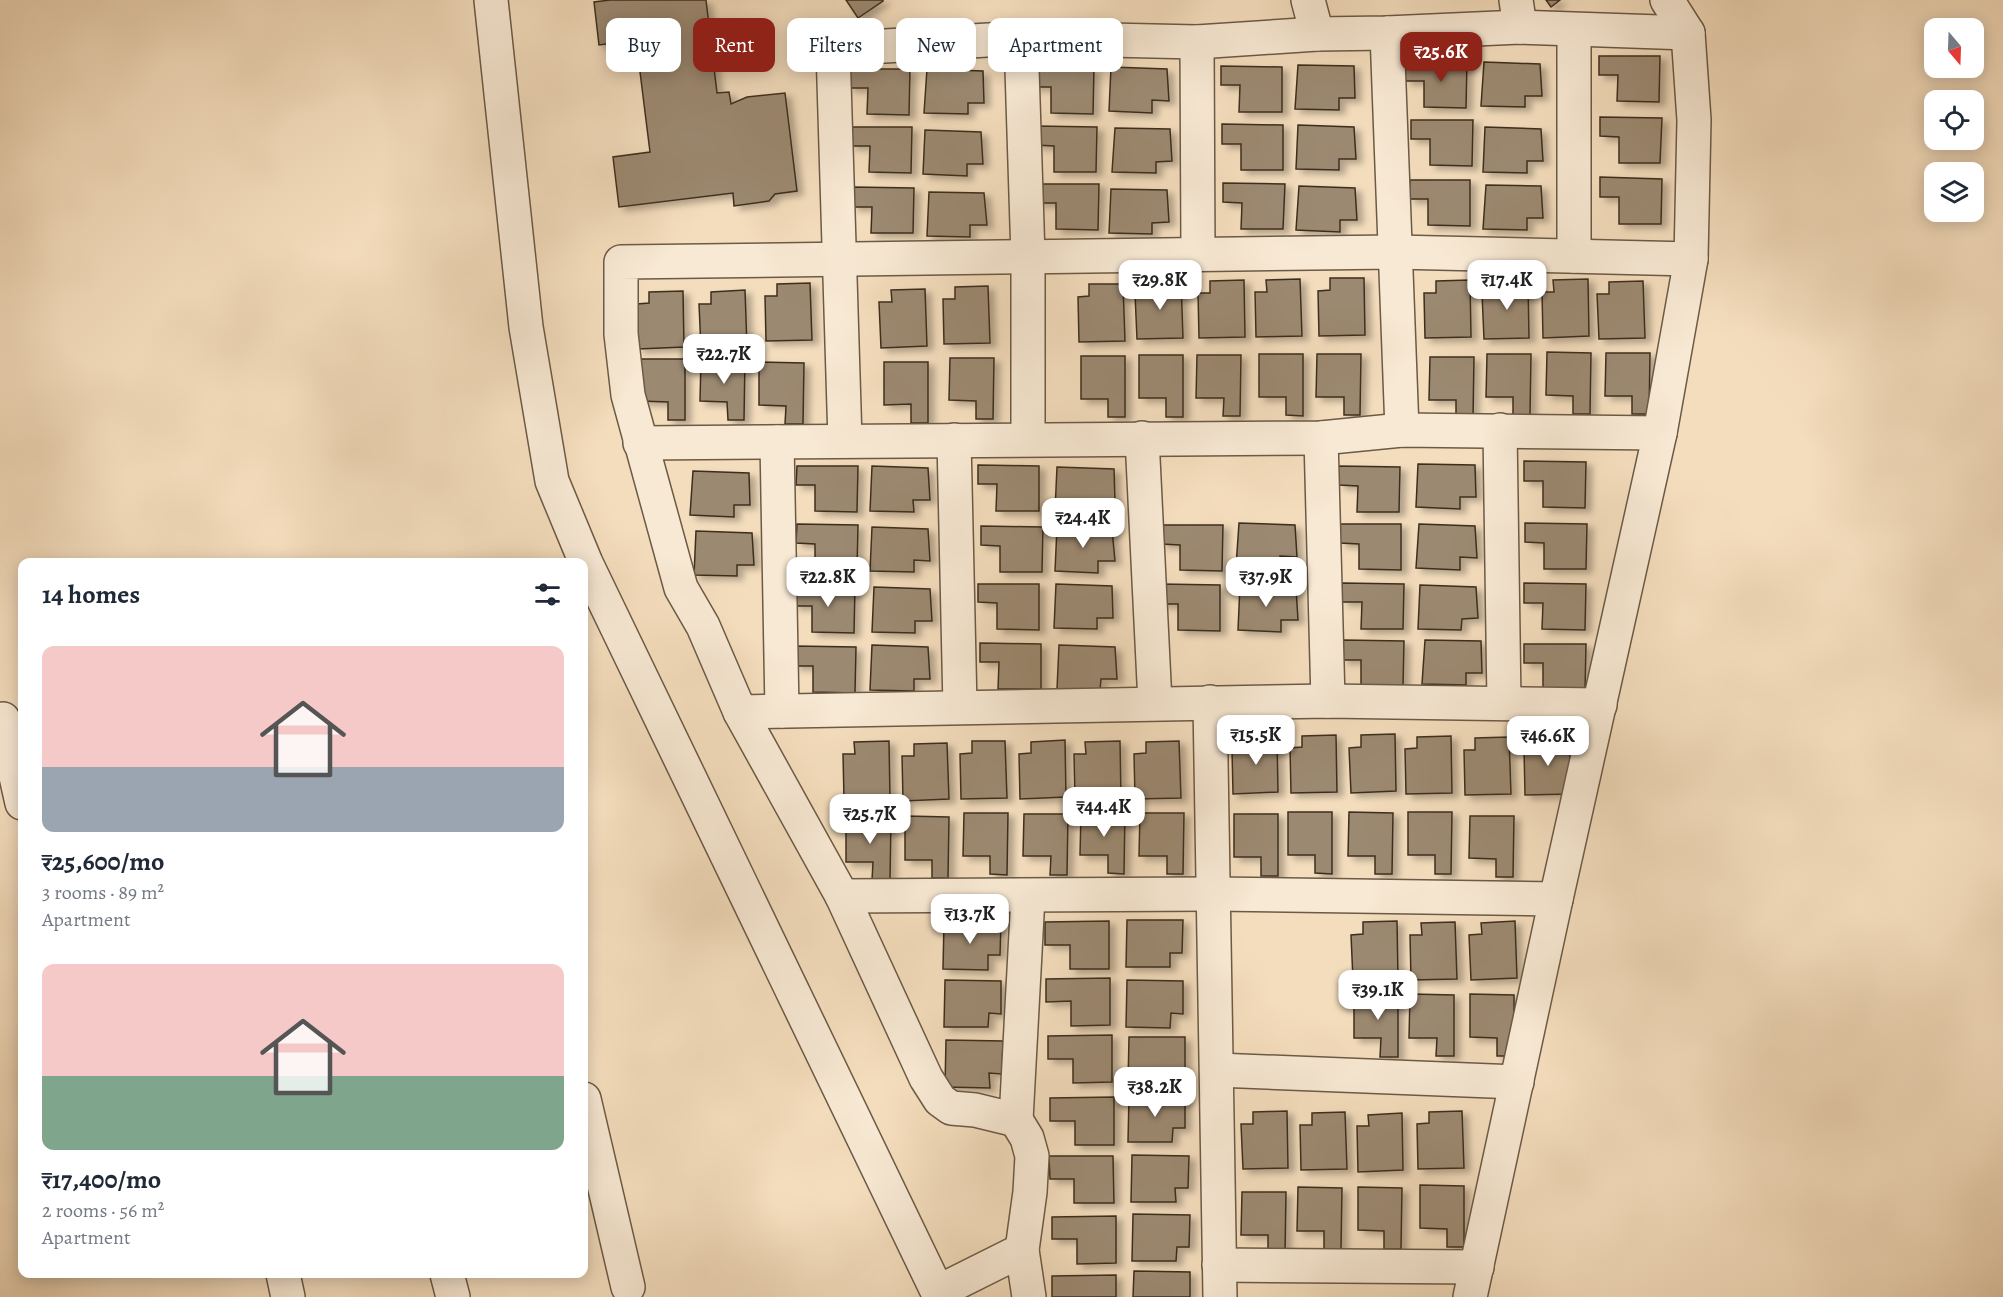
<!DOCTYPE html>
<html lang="en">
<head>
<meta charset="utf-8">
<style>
	:root { --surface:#fff; --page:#f2f2f3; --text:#1f2937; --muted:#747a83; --accent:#8f2418 }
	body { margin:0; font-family:Alegreya,serif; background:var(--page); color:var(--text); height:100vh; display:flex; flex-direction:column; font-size:22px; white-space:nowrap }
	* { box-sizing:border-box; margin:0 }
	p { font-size:20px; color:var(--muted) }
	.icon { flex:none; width:33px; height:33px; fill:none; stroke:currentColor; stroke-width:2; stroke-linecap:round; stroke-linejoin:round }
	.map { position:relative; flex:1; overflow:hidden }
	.sheet { position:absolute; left:18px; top:558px; width:570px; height:720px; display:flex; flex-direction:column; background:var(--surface); border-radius:12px; box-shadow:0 3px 15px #0003 }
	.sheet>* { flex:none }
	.hud { position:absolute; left:606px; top:18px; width:570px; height:54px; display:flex; gap:12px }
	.needle { width:39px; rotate:161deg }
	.controls { position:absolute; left:1924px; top:18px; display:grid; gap:12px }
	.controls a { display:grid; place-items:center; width:60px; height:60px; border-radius:12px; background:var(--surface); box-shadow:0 3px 15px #0003; font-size:30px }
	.price { position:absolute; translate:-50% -51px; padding:0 14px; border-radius:12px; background:#fff; color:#222; font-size:20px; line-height:39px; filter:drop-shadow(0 2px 3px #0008) }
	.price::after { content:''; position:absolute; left:50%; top:36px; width:18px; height:14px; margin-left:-9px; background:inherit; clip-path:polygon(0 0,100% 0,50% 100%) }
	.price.current { background:var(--accent); color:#fff }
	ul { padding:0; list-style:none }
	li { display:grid; align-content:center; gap:12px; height:318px; padding:0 24px }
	li span { display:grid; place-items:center; height:186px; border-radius:12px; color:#555 }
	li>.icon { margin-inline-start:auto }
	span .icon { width:108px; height:108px; fill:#fffc; stroke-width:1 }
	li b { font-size:26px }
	h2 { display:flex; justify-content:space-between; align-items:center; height:72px; padding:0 24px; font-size:26px }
	.tag { padding:0 21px; border-radius:12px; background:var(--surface); box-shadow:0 3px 15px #0003; font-size:21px; line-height:54px }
	.tag.current { background:var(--accent); color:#fff }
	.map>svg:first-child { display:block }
	.building { fill:#9c8971; stroke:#3d2f1e; stroke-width:1.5; filter:url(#shadow) }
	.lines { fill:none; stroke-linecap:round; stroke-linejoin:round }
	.minor-casing { stroke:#6b5a46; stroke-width:36 }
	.minor { stroke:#f8e9d4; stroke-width:33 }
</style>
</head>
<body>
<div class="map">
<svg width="2003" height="1297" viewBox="0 0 2003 1297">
	<defs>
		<filter id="shadow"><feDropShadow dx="6" dy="4" stdDeviation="3" flood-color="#0004"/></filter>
	</defs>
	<rect width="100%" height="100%" fill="#f4ddbd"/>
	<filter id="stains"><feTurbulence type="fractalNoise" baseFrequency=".00333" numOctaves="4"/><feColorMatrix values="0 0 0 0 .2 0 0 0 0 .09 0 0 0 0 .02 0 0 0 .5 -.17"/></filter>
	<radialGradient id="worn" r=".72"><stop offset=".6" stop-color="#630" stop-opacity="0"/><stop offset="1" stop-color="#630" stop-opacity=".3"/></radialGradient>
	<!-- building -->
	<g class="building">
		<path d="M610,0H706L717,93L729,92L731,104L747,97L785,93L797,191L775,194L769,201L734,206L733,193L619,207L613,157L650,152L636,40L599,45L594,2Z"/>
		<path d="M846,0H883V1L858,18Z"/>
		<path d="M1546,0H1560L1551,7Z"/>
		<path d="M1599,56H1660L1659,102L1617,101L1618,75H1599Z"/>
		<path d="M1406,62H1467L1466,108L1424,107V81H1405Z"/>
		<path d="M1484,62L1540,64L1542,96H1525V107L1481,106Z"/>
		<path d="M1298,65L1354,66L1355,98H1339V110L1295,109Z"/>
		<path d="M1221,66L1282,67V112H1239L1240,85H1221Z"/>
		<path d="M1032,67L1094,68L1093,114L1051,113V87H1032Z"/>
		<path d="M1111,67L1167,69L1169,101L1152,100V113L1109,111Z"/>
		<path d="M848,69H910L909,115L867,114L868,88H848Z"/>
		<path d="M927,69L983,71L984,103H968V114L924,113Z"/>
		<path d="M1600,117L1662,118L1660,163H1619V137L1600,136Z"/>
		<path d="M1411,120H1473L1472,166L1430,165V139H1411Z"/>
		<path d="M1222,124L1283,125V170H1241V144H1222Z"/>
		<path d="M1298,125L1354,127L1356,159H1339V170L1296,169Z"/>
		<path d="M1035,126L1097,127L1096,172H1054V146L1035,145Z"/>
		<path d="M851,127H912L911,173L869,172L870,146H850Z"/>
		<path d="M1485,127L1541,129L1543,161H1527V173L1483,172Z"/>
		<path d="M1115,128L1170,129L1172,161L1156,162V173L1112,172Z"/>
		<path d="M925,130L981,132L983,164H967V176L923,174Z"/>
		<path d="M1600,177L1662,179L1661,224H1619V197H1600Z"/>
		<path d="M1410,180H1470V226L1428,225V199H1409Z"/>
		<path d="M1223,183L1285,184L1283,229H1241L1242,203L1223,202Z"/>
		<path d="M1037,184H1099L1098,230L1056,229V203H1037Z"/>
		<path d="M1486,185L1541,186L1543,218H1527V230L1483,229Z"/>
		<path d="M1299,186L1355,188L1357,220H1340V232L1296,230Z"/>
		<path d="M852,187L914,188L913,233H871L872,207H852Z"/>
		<path d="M1111,189L1167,190L1169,222L1152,223V234L1109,233Z"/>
		<path d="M929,192L984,193L987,225H970V237L927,236Z"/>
		<path d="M1330,278H1364L1365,335L1319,336L1318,291L1330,290Z"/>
		<path d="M1300,279L1302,336L1256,337L1255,292H1267L1266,280Z"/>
		<path d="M1588,279L1589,336L1543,338L1542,292H1554L1553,280Z"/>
		<path d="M1244,280L1245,337L1199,338L1198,293H1210V281Z"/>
		<path d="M1470,280L1471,337L1425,338L1424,293H1436V281Z"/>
		<path d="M1181,281L1183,338L1137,339L1135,294H1147V282Z"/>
		<path d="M1528,281L1529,338L1484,339L1482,294H1494V282Z"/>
		<path d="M1643,281L1645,338L1599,339L1597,294H1609V282Z"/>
		<path d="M810,283L812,340L766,341L765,296H777V284Z"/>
		<path d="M1089,284H1123L1125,341L1079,342L1078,297L1089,296Z"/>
		<path d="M988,286L990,343L944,344L943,299H955V287Z"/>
		<path d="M925,289L927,346L881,348L879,302H892L891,290Z"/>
		<path d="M745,290L747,347L701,349L699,304H711V292Z"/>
		<path d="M683,291L684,347L638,349L637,304L649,303V292Z"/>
		<path d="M1547,352L1591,353L1590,414H1573V396L1546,395Z"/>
		<path d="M1606,353H1650L1649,414H1632V396H1605Z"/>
		<path d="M1259,354H1303V416L1286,415V397H1259Z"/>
		<path d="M1317,354H1361L1360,415H1344V397H1316Z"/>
		<path d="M1487,354H1531L1530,415H1513V397H1486Z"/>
		<path d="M1139,355H1183V417H1166V398H1139Z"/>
		<path d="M1197,355H1241L1240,416H1223L1224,398H1196Z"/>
		<path d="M1081,356H1125V417H1108V399H1081Z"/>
		<path d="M1430,357H1474L1473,419L1456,418V400H1429Z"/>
		<path d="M950,358H994L993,419H976V401L949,400Z"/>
		<path d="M641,359H685V420H668V402L640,401Z"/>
		<path d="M701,359H745L744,420H728L727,402L700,401Z"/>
		<path d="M759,362L804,363L803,424H785L786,406L759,405Z"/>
		<path d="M884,362H928V423H911V404L884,405Z"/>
		<path d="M1524,461L1586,462L1585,508L1543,507V481H1524Z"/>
		<path d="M1418,464L1475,465L1476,497H1460V509L1416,507Z"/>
		<path d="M978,465L1039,466V511H996L997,484H978Z"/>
		<path d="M797,466H858L857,512L815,511V485H796Z"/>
		<path d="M872,466L928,468L930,500H913L914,512L870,511Z"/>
		<path d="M1338,466L1400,467L1399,512H1357L1358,486L1339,485Z"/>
		<path d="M1057,467L1114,469L1115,501H1099L1098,512L1055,511Z"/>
		<path d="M693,471L749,473L750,505H734V517L690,515Z"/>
		<path d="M1239,523L1295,525L1297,557L1280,556V568L1236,567Z"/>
		<path d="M1525,523L1587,524L1586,569H1544V543L1525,542Z"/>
		<path d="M797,524L858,525L857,570H815V544L796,543Z"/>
		<path d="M1340,524H1401V570L1359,569V544L1340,543Z"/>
		<path d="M1419,524L1475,526L1477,558L1460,557V570L1416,568Z"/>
		<path d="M1161,525H1223L1222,571L1180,570V545L1161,544Z"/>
		<path d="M981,526L1043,527L1042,572H1000V546L981,545Z"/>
		<path d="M872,527L928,529L930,561L914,560V572L870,571Z"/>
		<path d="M1057,527L1112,529L1115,561H1098V573L1055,571Z"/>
		<path d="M696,531L752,533L754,565H737V576L694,575Z"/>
		<path d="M1342,583L1404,584L1403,629H1361L1362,602H1342Z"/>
		<path d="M1524,583L1586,584L1585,630L1542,629L1543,603H1524Z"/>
		<path d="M978,584H1039V630L997,629V603L978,602Z"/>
		<path d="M1056,584L1112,586L1113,618H1097V629L1054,628Z"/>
		<path d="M1159,584L1220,585V631L1178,630V604H1159Z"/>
		<path d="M1420,585L1476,587L1478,618L1462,619L1461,630L1418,629Z"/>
		<path d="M1240,586L1296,588L1298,620H1281V632L1238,630Z"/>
		<path d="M793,587H855L854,633L812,632V606H793Z"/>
		<path d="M874,587L930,589L932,621H915V633L872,632Z"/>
		<path d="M1343,640L1404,641L1403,687L1361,686V660H1342Z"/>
		<path d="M1425,640L1481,641L1482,673H1466V685L1422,684Z"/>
		<path d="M980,643L1041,644V689H998L999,662H980Z"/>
		<path d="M1524,644H1586L1585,690L1543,689V663H1524Z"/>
		<path d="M872,645L928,647L930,679H914V691L870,690Z"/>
		<path d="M1059,645L1115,647L1117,679H1101L1100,690L1057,689Z"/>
		<path d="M794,646L856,647L855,693L813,692V666H794Z"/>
		<path d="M1395,734L1396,791L1351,793L1349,748L1361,747V735Z"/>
		<path d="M1336,735L1337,792L1291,793L1290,748L1302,747V736Z"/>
		<path d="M1243,736H1277L1278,792L1233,794L1232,749L1243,748Z"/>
		<path d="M1451,736L1452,793L1406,794L1405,749L1417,748V737Z"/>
		<path d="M1509,737L1511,794L1465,795L1464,750H1475V738Z"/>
		<path d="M1536,737H1569L1571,794L1525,795L1524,750L1536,749Z"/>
		<path d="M1065,740L1066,797L1020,799L1019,754L1031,753V742Z"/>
		<path d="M889,741L890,798L844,799L843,754H855L854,742Z"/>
		<path d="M972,741H1005L1007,798L961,799L960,754L972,753Z"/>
		<path d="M1120,741L1121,798L1075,799L1074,754H1086L1085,742Z"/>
		<path d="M1179,741L1181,798L1135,799L1134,754L1146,753V742Z"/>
		<path d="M947,743L949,799L903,801L902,756H914V744Z"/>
		<path d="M1081,812H1125L1124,874L1108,873V855H1080Z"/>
		<path d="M1288,812H1332V874L1315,873V855H1288Z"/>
		<path d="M1349,812L1393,813L1392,874H1375V856H1348Z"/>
		<path d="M1408,812H1452L1451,874H1435V855H1408Z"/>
		<path d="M964,813H1008L1007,875L990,874V856H963Z"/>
		<path d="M1140,813H1184L1183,874H1167V856H1139Z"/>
		<path d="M1024,814H1068L1067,875H1050L1051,856H1023Z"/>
		<path d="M1234,814H1278V876H1261V857H1234Z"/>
		<path d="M905,816L949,817L948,878H932V860H905Z"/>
		<path d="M1470,816H1514L1513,877H1496V859L1469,858Z"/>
		<path d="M846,818L891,819L890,880H872L873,862H846Z"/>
		<path d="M1127,920H1183L1182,953H1170V967H1126Z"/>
		<path d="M1109,921V969H1070V945H1045V922Z"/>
		<path d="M1397,921L1398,978L1353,980L1351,935L1363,934V922Z"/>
		<path d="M1515,921L1517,978L1471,980L1469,935L1482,934L1481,923Z"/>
		<path d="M944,922L1001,923L1000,955H988V970L943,969Z"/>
		<path d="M1455,922L1457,979L1411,980L1410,935H1422L1421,923Z"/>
		<path d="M1110,978V1025L1071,1026V1001L1046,1002V979Z"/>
		<path d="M945,980L1001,981V1014L989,1013L988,1027H944Z"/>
		<path d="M1127,980L1183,981V1014L1171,1013L1170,1028L1126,1027Z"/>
		<path d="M1410,994L1454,995V1056H1436L1437,1038H1409Z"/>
		<path d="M1470,994L1514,995V1056H1497V1038L1470,1037Z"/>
		<path d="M1354,995H1398V1057H1380L1381,1038H1354Z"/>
		<path d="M1112,1035V1082L1073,1083V1059H1048V1036Z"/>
		<path d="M1129,1037H1185V1070H1172V1084H1128Z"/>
		<path d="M946,1040L1003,1041L1002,1074L989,1073L990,1088L945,1087Z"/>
		<path d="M1129,1095L1185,1096V1128H1173L1172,1142H1128Z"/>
		<path d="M1114,1097V1145H1075V1121H1050V1098Z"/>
		<path d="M1287,1111L1288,1168L1243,1169L1241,1124H1253V1112Z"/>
		<path d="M1462,1111L1464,1168L1418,1169L1417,1124L1429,1123V1112Z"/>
		<path d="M1345,1112L1347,1169L1301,1170L1300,1125H1312V1113Z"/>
		<path d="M1402,1113L1403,1170L1358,1172L1357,1126H1369L1368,1115Z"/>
		<path d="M1132,1155L1189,1156L1188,1188H1175L1176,1202H1131Z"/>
		<path d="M1049,1156H1113L1114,1203H1074V1179H1050Z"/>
		<path d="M1420,1185L1464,1186V1247H1447V1229L1420,1228Z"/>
		<path d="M1298,1187L1342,1188L1341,1249H1324V1231H1297Z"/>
		<path d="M1358,1187L1402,1188L1401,1249H1384V1231L1358,1230Z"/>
		<path d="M1242,1192H1286L1285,1254L1268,1253V1235H1241Z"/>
		<path d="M1133,1214L1190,1215L1189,1247H1177L1176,1261H1132Z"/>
		<path d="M1116,1216V1263L1077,1264V1239H1052V1217Z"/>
		<path d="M1134,1271L1190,1272V1297H1133Z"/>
		<path d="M1116,1275V1297H1052V1276Z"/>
	</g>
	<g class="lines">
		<defs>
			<g id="minor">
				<path d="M491,0L526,327L552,481L586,563L940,1297"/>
				<path d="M1308,0L1317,34"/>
				<path d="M1516,0L1520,27"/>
				<path d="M1574,30V256"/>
				<path d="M1387,33L1402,430"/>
				<path d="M1021,38L1028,257V439"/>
				<path d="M1197,42L1198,254"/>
				<path d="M1500,430L1504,703"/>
				<path d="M1142,438L1155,703"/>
				<path d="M1321,438L1328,701"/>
				<path d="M954,440L960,707"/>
				<path d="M845,441L833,49L1021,38L1197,42L1317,34L1387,33L1520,27L1688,33"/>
				<path d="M777,442L782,711"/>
				<path d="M640,443L1321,438L1402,430L1660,433"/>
				<path d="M1210,702L1220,1297"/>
				<path d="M740,712L1328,701L1600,705"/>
				<path d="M3,719L22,803"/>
				<path d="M842,896L1214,894L1556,899"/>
				<path d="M1217,1070L1517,1082"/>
				<path d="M584,1099L628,1287"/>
				<path d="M1016,1120L1028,896"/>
				<path d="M1219,1265L1477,1267"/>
				<path d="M283,1274L288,1297"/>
				<path d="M447,1274L453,1297"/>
				<path d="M938,1292L1022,1250"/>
				<path d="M1029,1297L1022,1250L1030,1192L1032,1156L1027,1138L1016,1120L975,1110L951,1108L940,1100L926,1078L842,896L740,712L703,626L681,588L628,395L621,334V262L1395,252L1691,259"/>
				<path d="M1470,1297L1556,899L1660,433L1691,259L1694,120L1688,33L1667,0"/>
			</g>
		</defs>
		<!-- minor casing -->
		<use href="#minor" class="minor-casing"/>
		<!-- minor -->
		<use href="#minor" class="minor"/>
	</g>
	<rect width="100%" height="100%" filter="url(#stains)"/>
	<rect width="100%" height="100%" fill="url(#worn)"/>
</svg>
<div class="controls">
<a><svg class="needle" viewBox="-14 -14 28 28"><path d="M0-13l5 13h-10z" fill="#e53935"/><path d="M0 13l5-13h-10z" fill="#747a83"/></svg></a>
<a><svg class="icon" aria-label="locate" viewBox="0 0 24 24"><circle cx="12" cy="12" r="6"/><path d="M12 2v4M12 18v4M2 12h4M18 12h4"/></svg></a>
<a><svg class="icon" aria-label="layers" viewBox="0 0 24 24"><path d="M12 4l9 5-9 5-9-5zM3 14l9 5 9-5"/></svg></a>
</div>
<b class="price current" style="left:1441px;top:83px">₹25.6K</b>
<b class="price" style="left:1160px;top:311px">₹29.8K</b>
<b class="price" style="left:1507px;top:311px">₹17.4K</b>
<b class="price" style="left:724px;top:385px">₹22.7K</b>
<b class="price" style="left:1083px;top:549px">₹24.4K</b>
<b class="price" style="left:828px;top:608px">₹22.8K</b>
<b class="price" style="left:1266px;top:608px">₹37.9K</b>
<b class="price" style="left:1256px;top:766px">₹15.5K</b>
<b class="price" style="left:1548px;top:767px">₹46.6K</b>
<b class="price" style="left:1104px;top:838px">₹44.4K</b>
<b class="price" style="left:870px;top:845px">₹25.7K</b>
<b class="price" style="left:970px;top:945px">₹13.7K</b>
<b class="price" style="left:1378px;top:1021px">₹39.1K</b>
<b class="price" style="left:1155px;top:1118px">₹38.2K</b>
<div class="hud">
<a class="tag">Buy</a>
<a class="tag current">Rent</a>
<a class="tag">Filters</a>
<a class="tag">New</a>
<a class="tag">Apartment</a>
</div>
<section class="sheet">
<h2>14 homes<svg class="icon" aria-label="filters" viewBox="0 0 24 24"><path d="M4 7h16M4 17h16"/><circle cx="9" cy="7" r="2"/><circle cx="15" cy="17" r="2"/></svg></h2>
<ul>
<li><span style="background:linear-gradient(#f6c9c9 65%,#9aa5b1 0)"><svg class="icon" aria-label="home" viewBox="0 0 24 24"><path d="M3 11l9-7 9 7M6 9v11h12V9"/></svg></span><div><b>₹25,600/mo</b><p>3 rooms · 89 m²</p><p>Apartment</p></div></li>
<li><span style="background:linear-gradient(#f6c9c9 60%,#7fa58c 0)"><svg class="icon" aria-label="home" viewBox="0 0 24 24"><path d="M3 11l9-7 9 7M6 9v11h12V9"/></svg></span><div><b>₹17,400/mo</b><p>2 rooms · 56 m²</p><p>Apartment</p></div></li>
</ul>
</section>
</div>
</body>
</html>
